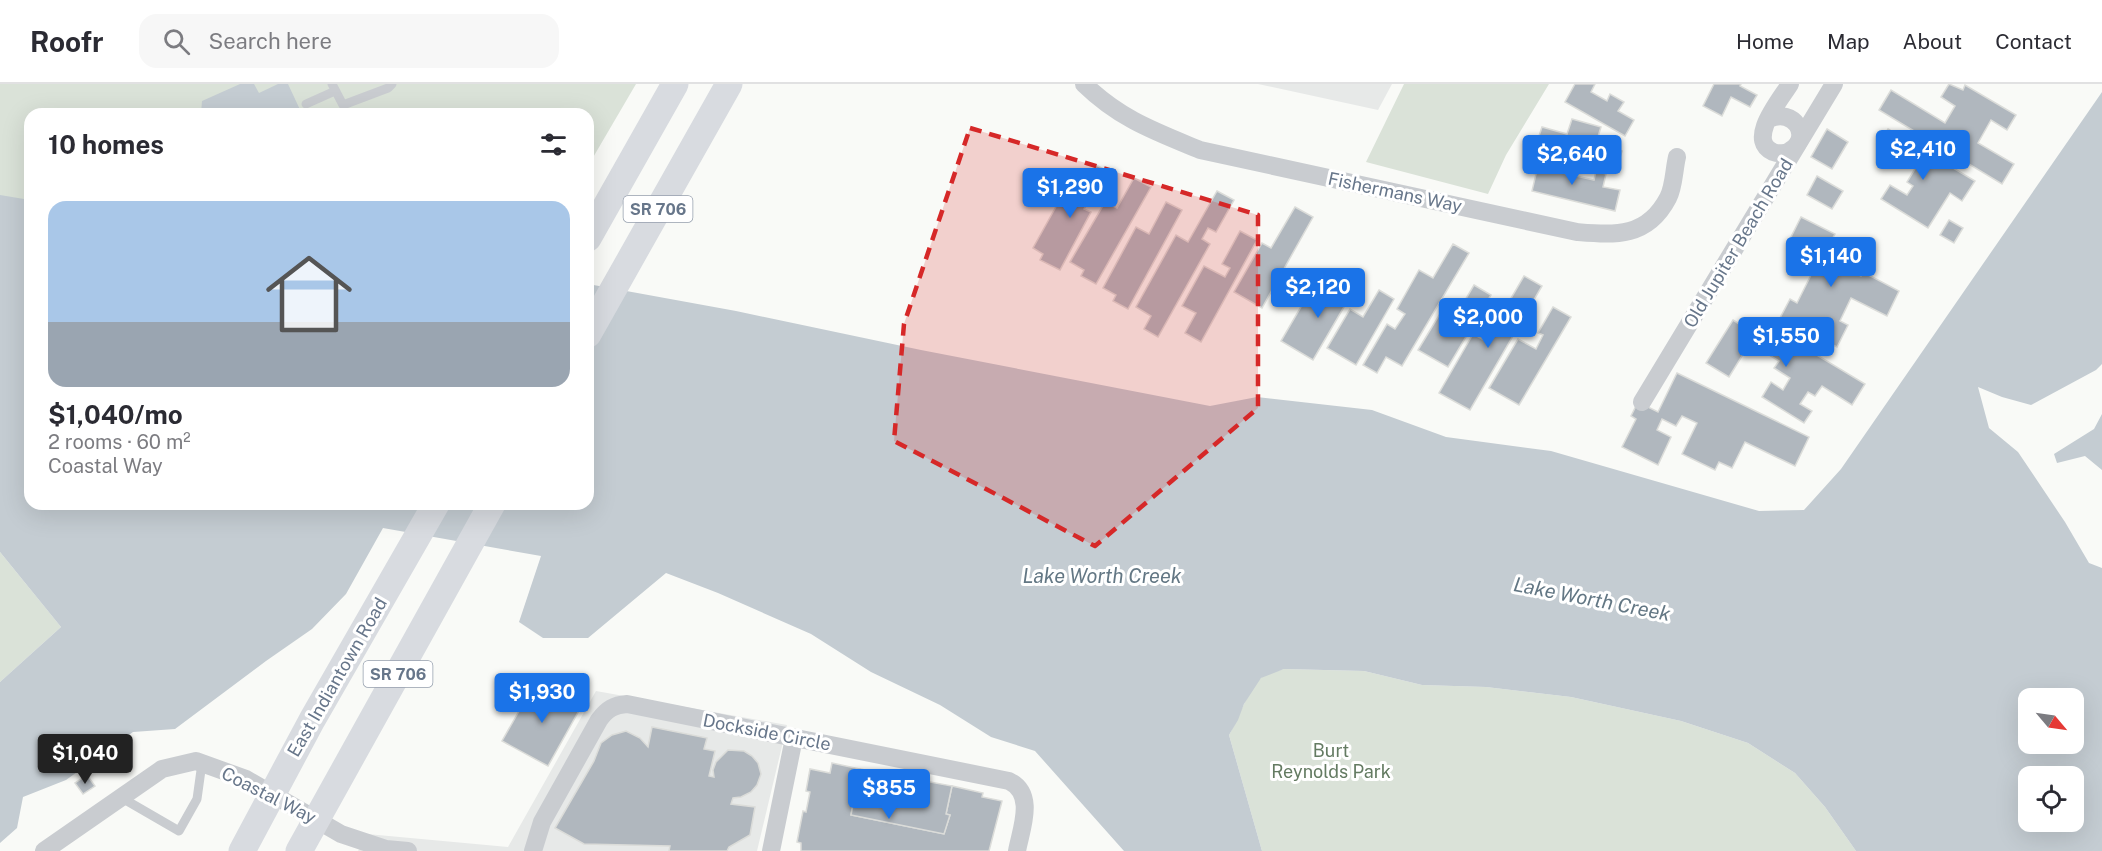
<!DOCTYPE html>
<html lang="en">
<head>
<meta charset="utf-8">
<style>
	:root { --surface:#fff; --page:#f7f7f7; --text:#2b2b33; --muted:#7c7c81; --line:#e1e1e2; --accent:#1a73e8 }
	body { margin:0; font-family:"Public Sans",sans-serif; background:var(--page); color:var(--text); height:100vh; display:flex; flex-direction:column; font-size:22px; white-space:nowrap }
	* { box-sizing:border-box; margin:0 }
	p { font-size:20px; color:var(--muted) }
	.icon { flex:none; width:33px; height:33px; fill:none; stroke:currentColor; stroke-width:2; stroke-linecap:round; stroke-linejoin:round }
	.map { position:relative; flex:1; overflow:hidden }
	.drawer { position:absolute; left:24px; top:24px; width:570px; height:402px; display:flex; flex-direction:column; background:var(--surface); border-radius:18px; box-shadow:0 6px 24px #0002 }
	.drawer>* { flex:none }
	.needle { width:39px; rotate:119deg }
	.controls { position:absolute; left:2018px; top:604px; display:grid; gap:12px }
	.controls a { display:grid; place-items:center; width:66px; height:66px; border-radius:12px; background:var(--surface); box-shadow:0 6px 24px #0002; font-size:30px }
	.price { position:absolute; translate:-50% -51px; padding:0 14px; border-radius:6px; background:var(--accent); color:#fff; font-size:20px; line-height:39px; filter:drop-shadow(0 2px 3px #0008) }
	.price::after { content:''; position:absolute; left:50%; top:36px; width:18px; height:14px; margin-left:-9px; background:inherit; clip-path:polygon(0 0,100% 0,50% 100%) }
	.price.on { background:#222; color:#fff }
	ul { padding:0; list-style:none }
	li { display:grid; align-content:center; gap:12px; height:318px; padding:0 24px }
	li+li { border-top:2px solid var(--line) }
	li span { display:grid; place-items:center; height:186px; border-radius:18px; color:#555 }
	li>.icon { margin-inline-start:auto }
	span .icon { width:108px; height:108px; fill:#fffc; stroke-width:1 }
	li b { font-size:26px }
	h2 { display:flex; justify-content:space-between; align-items:center; height:72px; padding:0 24px; font-size:26px }
	header { display:flex; align-items:center; gap:36px; box-sizing:border-box; height:84px; padding:0 30px; background:var(--surface); border-bottom:2px solid var(--line) }
	header strong { font-size:28px }
	nav { display:flex; gap:33px; margin-inline-start:auto; font-size:21px }
	.search { width:420px; height:54px; background:var(--page); display:flex; align-items:center; gap:15px; box-sizing:border-box; padding:0 21px; border-radius:18px; color:var(--muted); font-size:22px }
	.map>svg:first-child { display:block }
	.built { fill:#e7e9e8 }
	.green { fill:#dae2d8 }
	.water { fill:#c4ccd2; fill-rule:evenodd }
	.building { fill:#b0b7be; stroke:#dbdcd9; stroke-width:1.5 }
	.lines { fill:none; stroke-linecap:round; stroke-linejoin:round }
	.service { stroke:#c9ccd0; stroke-width:9 }
	.minor { stroke:#c9ccd0; stroke-width:18 }
	.primary { stroke:#d8dbe0; stroke-width:27 }
	.marked { fill:#d62828; fill-opacity:0.2; stroke:#d62828; stroke-width:4.5; stroke-dasharray:12 8; stroke-linejoin:round }
	.labels { text-anchor:middle; dominant-baseline:central; stroke-width:6; stroke-linejoin:round; paint-order:stroke }
	.shield { fill:#fff; stroke:#959fad; stroke-width:1.5 }
	.shield-label { font-size:16px; font-weight:bold; fill:#67768a }
	.street-label { font-size:18px; fill:#67768a; stroke:#fff }
	.park-label { font-size:18px; fill:#647b62; stroke:#fff }
	.water-label { font-size:20px; font-style:italic; fill:#637784; stroke:#fff }
</style>
</head>
<body>
<header>
<strong>Roofr</strong>
<div class="search"><svg class="icon" aria-label="search" viewBox="0 0 24 24"><circle cx="10" cy="10" r="6"/><path d="M15 15l6 6"/></svg>Search here</div>
<nav><a>Home</a><a>Map</a><a>About</a><a>Contact</a></nav>
</header>
<div class="map">
<svg width="2102" height="767" viewBox="0 0 2102 767">
	<rect width="100%" height="100%" fill="#f9faf7"/>
	<!-- built -->
	<g class="built">
		<path d="M1258,0H1392L1378,26Z"/>
		<path d="M596,607L787,641L757,767H358L367,750L508,763Z"/>
	</g>
	<!-- green -->
	<g class="green">
		<path d="M0,0H636L588,82V30H30V122L0,117Z"/>
		<path d="M1404,0H1549L1506,71L1488,110L1366,78Z"/>
		<path d="M0,468L61,543L0,598Z"/>
		<path d="M1284,585L1364,587L1422,601L1486,603L1571,613L1681,637L1748,659L1795,689L1825,723L1856,767H1262L1229,651C1238,637 1249,602 1262,593C1268,589 1277,587 1284,585Z"/>
	</g>
	<!-- water -->
	<g class="water">
		<path d="M240,0H254L259,9L278,0H288L302,30H201L202,17Z"/>
		<path d="M2102,8V280L2096,286L2031,321L2002,313L1978,303L1989,344L2018,368L2065,438L2089,479L2102,484V767H1856L1825,723L1795,689L1748,659L1681,637L1571,613L1486,603L1422,601L1364,587L1284,585L1261,594L1244,620L1238,636L1229,651L1262,767H1124L1035,667L991,653L940,621L871,588L811,550L718,509L666,489L588,554H543L519,538L541,472L383,444L346,510L312,545L266,577L175,645L133,648L66,696L23,713L17,744L0,759V598L61,543L0,468V111L30,116V420H588V200L736,227L921,266L1210,322L1257,313L1372,326L1446,353L1551,367L1759,427L1804,426L1841,385ZM2028,615H2073V660H2028ZM2028,693H2073V738H2028Z"/>
		<path d="M2102,330V386L2085,372L2057,379L2054,370L2094,345Z"/>
	</g>
	<!-- building -->
	<g class="building">
		<path d="M1575,0H1595L1591,8L1607,17L1610,10L1624,18L1618,27L1634,36L1625,52L1565,18Z"/>
		<path d="M1714,0H1741L1740,2L1757,11L1750,23L1731,13L1722,32L1703,22Z"/>
		<path d="M1949,0L1963,6L1965,1L2016,31L2007,46L1991,36L1978,59L2014,80L2002,100L1879,26L1891,6L1945,39L1955,22L1941,13Z"/>
		<path d="M1572,35L1601,43L1596,59L1622,67L1616,88L1535,64L1542,43L1567,50Z"/>
		<path d="M1827,45L1848,58L1832,85L1811,73Z"/>
		<path d="M1888,45L1975,97L1962,117L1950,109L1928,144L1881,115L1890,101L1907,111L1913,102L1907,98L1915,85L1877,62Z"/>
		<path d="M1530,73L1560,80L1558,88L1594,96L1596,87L1606,90L1603,103L1620,106L1615,127L1532,107L1536,90L1527,88Z"/>
		<path d="M1096,81L1113,90L1097,119L1090,115L1084,125L1091,128L1060,186L1040,176L1043,170L1033,164L1067,103L1080,110Z"/>
		<path d="M1817,92L1843,107L1832,125L1807,111Z"/>
		<path d="M1134,94L1151,103L1096,200L1081,192L1084,186L1070,178L1105,118L1117,124Z"/>
		<path d="M1217,107L1234,116L1216,148L1208,144L1202,155L1210,160L1158,253L1144,245L1151,232L1136,223L1176,151L1188,158Z"/>
		<path d="M1166,118L1182,126L1128,225L1113,217L1116,211L1103,204L1136,143L1149,150Z"/>
		<path d="M1295,123L1313,133L1262,224L1234,208L1262,159L1271,164Z"/>
		<path d="M1801,133L1835,150L1827,164L1846,174L1842,183L1861,192L1863,188L1899,207L1887,232L1851,214L1840,237L1848,241L1837,263L1780,234L1790,215L1797,219L1811,191L1798,184L1809,162L1791,153Z"/>
		<path d="M1949,136L1963,144L1954,159L1940,151Z"/>
		<path d="M1240,147L1257,156L1201,258L1185,249L1196,229L1182,222L1204,182L1225,193L1230,184L1222,180Z"/>
		<path d="M1453,160L1469,169L1402,282L1386,273L1377,289L1363,281L1387,240L1395,245L1405,230L1397,225L1419,186L1433,194Z"/>
		<path d="M1342,190L1358,199L1313,276L1281,257L1309,209L1325,219Z"/>
		<path d="M1524,192L1542,202L1470,326L1439,309L1473,250L1486,257Z"/>
		<path d="M1474,201L1491,211L1448,283L1418,266L1441,228L1454,235Z"/>
		<path d="M1379,206L1394,215L1356,281L1327,264L1350,225L1363,233Z"/>
		<path d="M1553,223L1571,233L1519,321L1489,304L1518,255L1536,265L1543,251L1538,249Z"/>
		<path d="M1733,236L1755,250L1762,238L1865,300L1852,321L1822,302L1815,312L1808,308L1800,320L1812,327L1804,339L1762,313L1771,298L1783,306L1790,294L1774,284L1779,277L1750,259L1729,293L1706,279Z"/>
		<path d="M1677,289L1809,353L1795,382L1745,358L1732,384L1719,378L1715,386L1682,370L1697,339L1682,332L1676,342L1662,335L1657,346L1671,353L1658,381L1622,363L1636,335L1631,332L1638,318L1658,328Z"/>
		<path d="M536,597L581,623L548,682L502,657Z"/>
		<path d="M652,643L707,654L704,665L715,667L709,692L714,693L713,686L716,678L728,666L744,667L752,672L758,679L761,690L757,701L751,708L741,713L733,714L731,720L755,723L750,751L729,763L727,767H669L670,762L584,760L555,744L594,677L601,659L612,651L626,647L640,654L648,663Z"/>
		<path d="M832,679L860,685L851,731L944,750L950,731L946,730L952,702L983,709L982,713L1002,717L989,767H801V759L797,758L803,727L806,728L810,708L806,707L810,685L830,689Z"/>
		<path d="M860,685L952,702L946,730L950,731L944,750L851,731Z"/>
		<path d="M87,691L95,702L83,710L75,699Z"/>
	</g>
	<g class="lines">
		<!-- service -->
		<g class="service">
			<path d="M332,0L343,21L388,4L392,0"/>
			<path d="M306,20L335,7"/>
			<path d="M122,714L179,747L197,715L202,679"/>
		</g>
		<!-- minor -->
		<g class="minor">
			<path d="M1084,0C1120,35 1154,47 1200,66L1577,148C1615,151 1647,154 1668,114C1674,103 1674,85 1677,73"/>
			<path d="M1769,35C1794,23 1812,53 1791,66C1786,70 1778,70 1773,68C1746,56 1780,16 1790,0"/>
			<path d="M1642,318L1834,0"/>
			<path d="M44,767L162,685L196,677L246,695L341,750L386,765L408,767"/>
			<path d="M533,767L542,738L599,636C607,625 614,621 627,620L1009,697C1036,710 1021,745 1017,767"/>
			<path d="M771,767L794,654"/>
		</g>
		<!-- primary -->
		<g class="primary">
			<path d="M588,154L675,0"/>
			<path d="M588,250L729,0"/>
			<path d="M242,767L312,636L436,420"/>
			<path d="M299,767L492,420"/>
		</g>
	</g>
	<!-- marked area -->
	<path class="marked" d="M970,44L1258,131V324L1095,462L894,357L904,240Z"/>
	<g class="labels">
		<!-- shield labels -->
		<g class="shield">
			<rect x="623.5" y="112" width="69" height="26" rx="4.5"/>
			<rect x="363.5" y="577" width="69" height="26" rx="4.5"/>
		</g>
		<g class="shield-label">
			<text x="658" y="125">SR 706</text>
			<text x="398" y="590">SR 706</text>
		</g>
		<!-- street labels -->
		<g class="street-label">
			<text transform="translate(1395 108) rotate(12)">Fishermans Way</text>
			<text transform="translate(1738 159) rotate(-59)">Old Jupiter Beach Road</text>
			<text transform="translate(337 593) rotate(-60)">East Indiantown Road</text>
			<text transform="translate(767 648) rotate(11)">Dockside Circle</text>
			<text transform="translate(269 711) rotate(27)">Coastal Way</text>
		</g>
		<!-- park labels -->
		<g class="park-label">
			<text x="1331" y="666">Burt<tspan x="1331" dy="21">Reynolds Park</tspan></text>
		</g>
		<!-- water labels -->
		<g class="water-label">
			<text x="1102" y="492">Lake Worth Creek</text>
			<text transform="translate(1592 515) rotate(11)">Lake Worth Creek</text>
		</g>
	</g>
</svg>
<div class="controls">
<a><svg class="needle" viewBox="-14 -14 28 28"><path d="M0-13l5 13h-10z" fill="#e53935"/><path d="M0 13l5-13h-10z" fill="#7c7c81"/></svg></a>
<a><svg class="icon" aria-label="locate" viewBox="0 0 24 24"><circle cx="12" cy="12" r="6"/><path d="M12 2v4M12 18v4M2 12h4M18 12h4"/></svg></a>
</div>
<b class="price" style="left:1923px;top:97px">$2,410</b>
<b class="price" style="left:1572px;top:102px">$2,640</b>
<b class="price" style="left:1070px;top:135px">$1,290</b>
<b class="price" style="left:1831px;top:204px">$1,140</b>
<b class="price" style="left:1318px;top:235px">$2,120</b>
<b class="price" style="left:1488px;top:265px">$2,000</b>
<b class="price" style="left:1786px;top:284px">$1,550</b>
<b class="price" style="left:542px;top:640px">$1,930</b>
<b class="price on" style="left:85px;top:701px">$1,040</b>
<b class="price" style="left:889px;top:736px">$855</b>
<section class="drawer">
<h2>10 homes<svg class="icon" aria-label="filters" viewBox="0 0 24 24"><path d="M4 7h16M4 17h16"/><circle cx="9" cy="7" r="2"/><circle cx="15" cy="17" r="2"/></svg></h2>
<ul>
<li><span style="background:linear-gradient(#a9c7e8 65%,#9aa5b1 0)"><svg class="icon" aria-label="home" viewBox="0 0 24 24"><path d="M3 11l9-7 9 7M6 9v11h12V9"/></svg></span><div><b>$1,040/mo</b><p>2 rooms · 60 m²</p><p>Coastal Way</p></div></li>
</ul>
</section>
</div>
</body>
</html>
